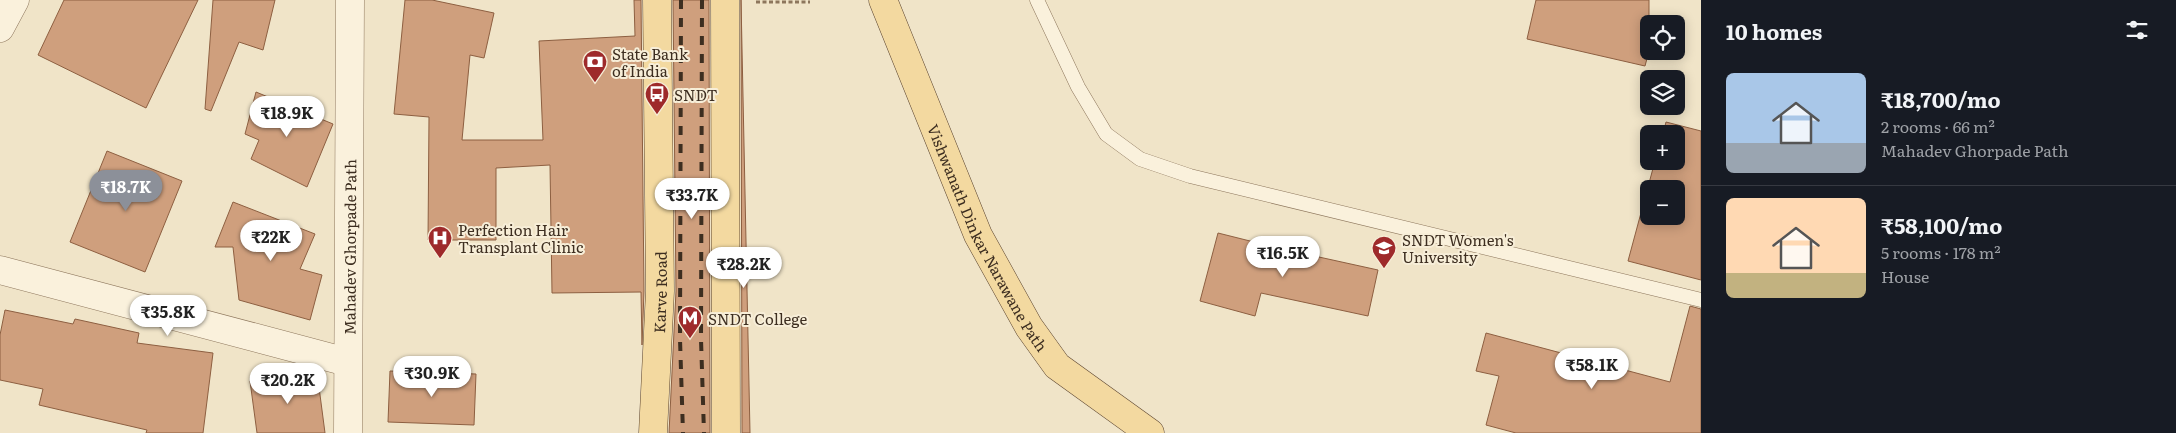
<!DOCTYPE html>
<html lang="en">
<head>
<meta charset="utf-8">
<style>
	:root { --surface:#171b24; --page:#20242c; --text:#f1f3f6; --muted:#9ea1a6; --line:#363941; --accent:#8c9099 }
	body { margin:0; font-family:Literata,serif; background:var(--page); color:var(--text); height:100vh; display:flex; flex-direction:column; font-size:19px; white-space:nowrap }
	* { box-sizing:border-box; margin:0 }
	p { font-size:16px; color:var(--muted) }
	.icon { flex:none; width:28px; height:28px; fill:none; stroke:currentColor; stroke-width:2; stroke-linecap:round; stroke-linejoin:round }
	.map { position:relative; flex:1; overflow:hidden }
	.sheet { display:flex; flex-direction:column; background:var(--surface); width:475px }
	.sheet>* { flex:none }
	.fabs { position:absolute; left:1640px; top:15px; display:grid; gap:10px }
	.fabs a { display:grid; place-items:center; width:45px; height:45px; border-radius:8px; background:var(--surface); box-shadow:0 2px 12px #0003; font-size:25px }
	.price { position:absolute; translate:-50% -42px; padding:0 11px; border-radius:18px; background:#fff; color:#222; font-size:16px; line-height:32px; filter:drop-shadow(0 1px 2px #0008) }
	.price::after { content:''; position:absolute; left:50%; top:30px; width:15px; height:11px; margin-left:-8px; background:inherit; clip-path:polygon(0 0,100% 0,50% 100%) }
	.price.on { background:var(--accent); color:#fff }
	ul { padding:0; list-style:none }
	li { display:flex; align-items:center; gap:15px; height:125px; padding:0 25px }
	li+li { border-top:1px solid var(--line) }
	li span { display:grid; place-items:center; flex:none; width:140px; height:100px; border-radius:8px; color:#555 }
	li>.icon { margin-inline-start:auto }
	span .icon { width:60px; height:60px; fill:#fffc; stroke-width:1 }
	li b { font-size:21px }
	h2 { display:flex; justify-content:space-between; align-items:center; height:60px; padding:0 25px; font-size:21px }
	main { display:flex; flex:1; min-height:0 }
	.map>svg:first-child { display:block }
	.building { fill:#cf9f7d; stroke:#8d5f41; fill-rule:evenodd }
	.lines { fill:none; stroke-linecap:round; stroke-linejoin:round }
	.service-casing { stroke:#8d765c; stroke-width:15 }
	.minor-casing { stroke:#8d765c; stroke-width:29 }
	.primary-casing { stroke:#5b4430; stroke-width:29 }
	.path { stroke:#8d765c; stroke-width:3; stroke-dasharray:4 2.5; stroke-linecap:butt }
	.service { stroke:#faf1dc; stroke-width:14 }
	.minor { stroke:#faf1dc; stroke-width:28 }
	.primary { stroke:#f3d9a0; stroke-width:28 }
	.rail { stroke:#3d2e20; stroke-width:4; stroke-dasharray:9 9; stroke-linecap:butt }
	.labels { text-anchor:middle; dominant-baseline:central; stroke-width:4; stroke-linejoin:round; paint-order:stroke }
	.poi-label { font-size:15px; fill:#3d2e20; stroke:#f7eed8; text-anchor:start }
	.street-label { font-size:15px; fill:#3d2e20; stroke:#f7eed8 }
</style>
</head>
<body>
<main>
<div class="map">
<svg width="1701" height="433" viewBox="0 0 1701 433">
	<rect width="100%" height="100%" fill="#f0e4c8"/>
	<!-- building -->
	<g class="building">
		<path d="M64,0H198L146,108L38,55Z"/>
		<path d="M213,0H275L263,50L239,42L211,111L205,109Z"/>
		<path d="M405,0H432L494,13L484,58L470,55L462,140H543L539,41L635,36L634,0H641L644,291L642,345L641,292L552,293L550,165L496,168V240H428L429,117L394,114Z"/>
		<path d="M673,0H709L710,433H669L676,291Z"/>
		<path d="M741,0L750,433H742Z"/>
		<path d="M1536,0H1649V51L1645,66L1527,39Z"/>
		<path d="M256,92L333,124L307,187L251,159L259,140L245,134Z"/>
		<path d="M1666,122L1701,131V280L1628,261L1655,161H1676V134H1663ZM1649,189H1676V216H1649Z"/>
		<path d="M107,151L182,181L145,272L70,242Z"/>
		<path d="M233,202L315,234L300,269L322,275L310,320L239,300L233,247H215Z"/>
		<path d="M1218,233L1278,248L1378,270L1368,316L1261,293L1255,316L1200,301Z"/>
		<path d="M1690,306L1701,309V433H1516L1486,425L1499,376L1476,371L1486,333L1670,382Z"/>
		<path d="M5,310L73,324L75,319L139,333L137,343L213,353L203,433H146L147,430L39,405L43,389L0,380V335Z"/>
		<path d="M390,371L476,374L474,425L388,422Z"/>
		<path d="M317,372L325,433H257L250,381Z"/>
	</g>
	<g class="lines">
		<defs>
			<path id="service" d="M1037,0L1078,87L1106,134L1140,159L1190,176L1701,300"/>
			<g id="minor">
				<path d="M0,28L15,0"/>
				<path d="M0,270L347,362"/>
				<path id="s1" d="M348,433L350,0"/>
			</g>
			<g id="primary">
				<path d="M725,0L726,433"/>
				<path id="s2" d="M883,0L978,235L1029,327L1057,366L1150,433"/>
				<path id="s3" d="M653,433L660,291L657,0"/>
			</g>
		</defs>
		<!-- service casing -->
		<use href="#service" class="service-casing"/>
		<!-- minor casing -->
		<use href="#minor" class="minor-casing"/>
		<!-- primary casing -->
		<use href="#primary" class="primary-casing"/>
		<!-- path -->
		<path class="path" d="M756,2H810"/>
		<!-- service -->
		<use href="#service" class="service"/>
		<!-- minor -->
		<use href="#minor" class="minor"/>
		<!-- primary -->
		<use href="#primary" class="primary"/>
		<!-- rail -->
		<g class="rail">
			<path d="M681,0L680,339L683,433"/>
			<path d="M702,0L701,339L704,433"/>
		</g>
	</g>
	<!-- icons -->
	<defs>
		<symbol id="bank-pin" viewBox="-11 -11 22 30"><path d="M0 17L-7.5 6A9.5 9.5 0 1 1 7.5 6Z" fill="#9e2a2b" stroke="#f7eed8"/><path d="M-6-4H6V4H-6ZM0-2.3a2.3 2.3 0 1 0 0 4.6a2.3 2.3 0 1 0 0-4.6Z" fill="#fff"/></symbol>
		<symbol id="bus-pin" viewBox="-11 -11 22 30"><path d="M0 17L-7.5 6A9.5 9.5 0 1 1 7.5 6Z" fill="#9e2a2b" stroke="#f7eed8"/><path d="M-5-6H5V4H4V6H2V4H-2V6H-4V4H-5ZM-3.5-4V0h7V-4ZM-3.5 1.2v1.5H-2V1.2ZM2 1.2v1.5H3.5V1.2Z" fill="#fff"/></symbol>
		<symbol id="hospital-pin" viewBox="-11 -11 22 30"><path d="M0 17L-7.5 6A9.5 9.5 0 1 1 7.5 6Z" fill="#9e2a2b" stroke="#f7eed8"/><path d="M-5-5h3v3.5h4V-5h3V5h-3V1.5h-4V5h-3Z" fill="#fff"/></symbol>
		<symbol id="university-pin" viewBox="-11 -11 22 30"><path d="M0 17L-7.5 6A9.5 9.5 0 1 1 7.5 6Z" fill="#9e2a2b" stroke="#f7eed8"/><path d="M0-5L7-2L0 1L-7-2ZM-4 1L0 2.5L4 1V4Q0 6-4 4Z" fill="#fff"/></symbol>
		<symbol id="metro-pin" viewBox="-11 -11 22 30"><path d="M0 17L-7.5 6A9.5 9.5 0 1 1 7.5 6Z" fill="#9e2a2b" stroke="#f7eed8"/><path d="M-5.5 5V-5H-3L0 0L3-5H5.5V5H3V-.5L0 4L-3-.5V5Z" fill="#fff"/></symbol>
	</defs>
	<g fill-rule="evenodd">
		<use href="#bank-pin" x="581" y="48" width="28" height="38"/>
		<use href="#bus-pin" x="643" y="80" width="28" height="38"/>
		<use href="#hospital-pin" x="426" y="224" width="28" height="38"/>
		<use href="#university-pin" x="1370" y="234" width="28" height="38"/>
		<use href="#metro-pin" x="676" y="304" width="28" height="38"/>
	</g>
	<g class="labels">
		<!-- poi labels -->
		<g class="poi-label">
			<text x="612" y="53">State Bank<tspan x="612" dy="17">of India</tspan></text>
			<text x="674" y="94">SNDT</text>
			<text x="458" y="229">Perfection Hair<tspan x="458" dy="17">Transplant Clinic</tspan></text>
			<text x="1402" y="239">SNDT Women's<tspan x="1402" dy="17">University</tspan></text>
			<text x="708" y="318">SNDT College</text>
		</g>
		<!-- street labels -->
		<g class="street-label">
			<text stroke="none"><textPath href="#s2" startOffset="260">Vishwanath Dinkar Narawane Path</textPath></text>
			<text stroke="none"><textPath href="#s1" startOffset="186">Mahadev Ghorpade Path</textPath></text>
			<text stroke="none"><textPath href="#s3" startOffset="141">Karve Road</textPath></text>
		</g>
	</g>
</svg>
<div class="fabs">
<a><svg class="icon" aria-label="locate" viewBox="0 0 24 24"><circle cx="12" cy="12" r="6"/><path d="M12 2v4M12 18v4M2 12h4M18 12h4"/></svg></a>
<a><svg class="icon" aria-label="layers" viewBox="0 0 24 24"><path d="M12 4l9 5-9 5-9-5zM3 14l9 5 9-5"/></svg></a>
<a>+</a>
<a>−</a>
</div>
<b class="price" style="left:287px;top:138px">₹18.9K</b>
<b class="price on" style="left:126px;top:212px">₹18.7K</b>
<b class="price" style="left:692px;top:220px">₹33.7K</b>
<b class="price" style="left:271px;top:262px">₹22K</b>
<b class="price" style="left:1283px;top:278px">₹16.5K</b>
<b class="price" style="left:744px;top:289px">₹28.2K</b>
<b class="price" style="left:168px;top:337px">₹35.8K</b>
<b class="price" style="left:1592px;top:390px">₹58.1K</b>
<b class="price" style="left:432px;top:398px">₹30.9K</b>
<b class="price" style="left:288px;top:405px">₹20.2K</b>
</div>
<section class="sheet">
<h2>10 homes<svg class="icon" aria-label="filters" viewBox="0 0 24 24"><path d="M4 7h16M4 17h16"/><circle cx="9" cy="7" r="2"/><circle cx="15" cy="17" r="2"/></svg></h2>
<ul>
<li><span style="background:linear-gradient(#a9c7e8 70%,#9aa5b1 0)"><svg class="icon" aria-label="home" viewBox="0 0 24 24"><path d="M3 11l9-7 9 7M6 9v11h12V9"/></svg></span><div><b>₹18,700/mo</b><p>2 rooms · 66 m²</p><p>Mahadev Ghorpade Path</p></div></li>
<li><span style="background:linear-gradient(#ffd9b3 75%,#c2b280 0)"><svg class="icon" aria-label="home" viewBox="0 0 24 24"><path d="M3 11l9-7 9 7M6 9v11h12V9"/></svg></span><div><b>₹58,100/mo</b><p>5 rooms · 178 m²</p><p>House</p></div></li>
</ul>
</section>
</main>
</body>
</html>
